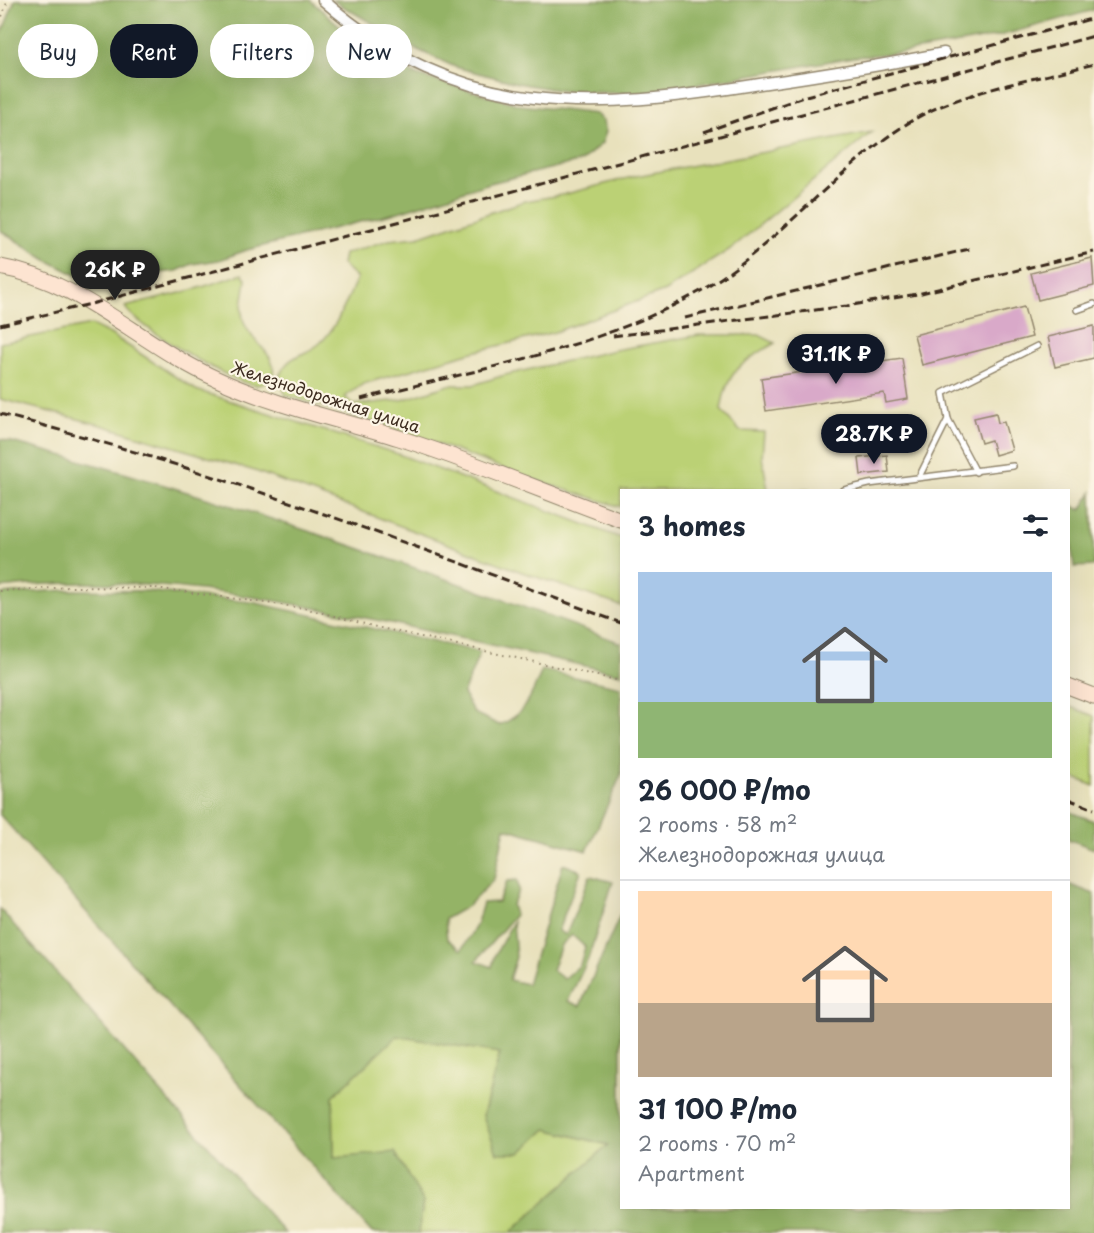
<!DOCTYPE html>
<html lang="en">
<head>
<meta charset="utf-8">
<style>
	:root { --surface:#fff; --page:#f2f2f3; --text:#1f2937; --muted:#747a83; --line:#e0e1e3; --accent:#111827 }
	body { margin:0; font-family:"Playpen Sans",sans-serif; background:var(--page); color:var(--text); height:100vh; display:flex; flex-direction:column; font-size:22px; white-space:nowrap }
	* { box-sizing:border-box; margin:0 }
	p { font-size:20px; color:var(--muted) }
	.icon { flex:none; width:33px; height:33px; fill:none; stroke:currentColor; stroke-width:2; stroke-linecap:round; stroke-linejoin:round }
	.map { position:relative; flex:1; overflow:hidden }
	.drawer { position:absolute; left:620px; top:489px; width:450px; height:720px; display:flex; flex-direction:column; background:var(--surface); border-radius:0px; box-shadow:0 6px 24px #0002 }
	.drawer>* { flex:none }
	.banner { position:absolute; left:18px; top:24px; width:512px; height:54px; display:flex; gap:12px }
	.price { position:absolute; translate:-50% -51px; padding:0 14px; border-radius:21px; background:var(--accent); color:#fff; font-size:20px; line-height:39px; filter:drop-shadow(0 2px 3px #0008) }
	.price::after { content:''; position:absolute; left:50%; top:36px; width:18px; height:14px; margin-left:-9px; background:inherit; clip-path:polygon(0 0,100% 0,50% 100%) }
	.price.on { background:#222; color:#fff }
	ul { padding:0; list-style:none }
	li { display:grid; align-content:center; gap:12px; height:318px; padding:0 18px }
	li+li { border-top:2px solid var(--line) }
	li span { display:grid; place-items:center; height:186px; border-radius:0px; color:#555 }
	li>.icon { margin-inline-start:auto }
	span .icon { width:108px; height:108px; fill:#fffc; stroke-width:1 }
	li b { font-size:26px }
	h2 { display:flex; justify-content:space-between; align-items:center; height:72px; padding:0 18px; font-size:26px }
	.pill { padding:0 21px; border-radius:27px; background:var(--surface); box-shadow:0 6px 24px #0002; font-size:21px; line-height:54px }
	.pill.on { background:var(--accent); color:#fff }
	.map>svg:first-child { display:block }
	.green { fill:#bbd175; stroke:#7b7e4a; stroke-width:1.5 }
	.forest { fill:#94b366; stroke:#686e42; stroke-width:1.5; fill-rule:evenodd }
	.building { fill:#d9a9c9 }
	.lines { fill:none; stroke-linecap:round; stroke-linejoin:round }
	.service-casing { stroke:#92866d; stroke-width:8 }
	.minor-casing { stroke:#92866d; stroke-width:13 }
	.secondary-casing { stroke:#92866d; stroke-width:17 }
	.path { stroke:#92866d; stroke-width:2; stroke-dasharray:1.5 4.5; stroke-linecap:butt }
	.service { stroke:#fff; stroke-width:5 }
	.minor { stroke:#fff; stroke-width:10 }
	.secondary { stroke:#fde4d1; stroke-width:15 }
	.rail { stroke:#3b2a1e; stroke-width:3; stroke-dasharray:9 4.5; stroke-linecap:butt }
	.labels { text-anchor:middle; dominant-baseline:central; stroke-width:4.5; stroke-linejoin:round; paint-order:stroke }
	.street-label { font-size:16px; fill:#3b2a1e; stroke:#fcf5e5 }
</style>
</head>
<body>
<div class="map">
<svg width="1094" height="1233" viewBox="0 0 1094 1233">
	<rect width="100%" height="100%" fill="#fcf5e5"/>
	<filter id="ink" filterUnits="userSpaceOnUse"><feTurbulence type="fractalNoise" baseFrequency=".0167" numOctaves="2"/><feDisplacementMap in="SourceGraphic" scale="12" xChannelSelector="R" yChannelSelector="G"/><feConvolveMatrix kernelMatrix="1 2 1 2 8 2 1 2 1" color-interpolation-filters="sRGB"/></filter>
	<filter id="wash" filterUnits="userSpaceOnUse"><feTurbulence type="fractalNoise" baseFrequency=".008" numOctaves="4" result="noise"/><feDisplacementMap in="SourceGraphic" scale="24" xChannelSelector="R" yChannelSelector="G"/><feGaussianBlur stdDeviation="1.35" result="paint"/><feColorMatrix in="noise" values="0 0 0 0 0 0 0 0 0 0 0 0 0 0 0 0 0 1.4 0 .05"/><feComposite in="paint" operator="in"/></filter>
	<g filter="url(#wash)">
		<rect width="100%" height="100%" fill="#e8e1bc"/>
		<!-- green -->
		<g class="green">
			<path d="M872,132L732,248L665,291L555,332L469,353L363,384L345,397L354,405L402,400L449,385H473L505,375L615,350L699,335H759L775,343C742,363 727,369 721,410L740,431L764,432L762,457L768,490H810H621V507L531,479L406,432L286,395L278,379C289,351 304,358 320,343C337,328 348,298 357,278L342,264L344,254L389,240L418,237L525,201L562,195L636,176Z"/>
			<path d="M242,274L246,279C245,292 239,309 244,322C252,346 277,350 273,378C269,381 262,385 256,385C234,385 135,325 125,307L196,289Z"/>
			<path d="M91,325L110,334L196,390L398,454L621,538V606L522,572L255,471L101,425L0,399V343Z"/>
			<path d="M1068,706L1094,716V786L1068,775Z"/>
			<path d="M396,1036L500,1053L483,1115L520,1153L546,1129L608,1145L510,1233H419L423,1201L334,1158L333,1096Z"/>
		</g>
		<!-- forest -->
		<g class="forest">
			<path d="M15,0H310L355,39L389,61L416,75L521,105L596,114L603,121L606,132L602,143L582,161L490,183L392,214L247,250L219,260L192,264L177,271L140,275L130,280L109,281L97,286L45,259L0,230V38Z"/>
			<path d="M332,0H1094V10L999,36L908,52L854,57L641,94L564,91L517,83L455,67L418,50Z"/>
			<path d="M0,439C212,493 416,567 621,643V674C547,657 474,641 400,625C267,597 136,572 0,588Z"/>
			<path d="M1092,492L1094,566L1074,567L1071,541L1068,540V503L1081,510Z"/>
			<path d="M67,590L146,591L251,602L480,652L463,694L474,713L499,725C524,717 533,693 542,670L621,687V775L587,851L505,828L494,879L468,906L445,919L447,939L461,950L476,926L483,903L498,902L507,881L517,880L519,890L512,905L515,915L476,961L492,967L495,955L513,922L516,957L509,980L527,984L563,864L581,871L558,931L566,935L590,876L613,882L588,959L568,1001L580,1006L621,913V1208H1068V884L1094,894V1233H510L608,1145L546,1129L520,1153H497L483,1116L500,1053L397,1036L333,1096L334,1158L395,1152L423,1201L419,1233H372L0,815V594ZM572,935L585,947L580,965L564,979L552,970L561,945Z"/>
			<path d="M1068,811L1094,821V849L1068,839Z"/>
			<path d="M0,909L285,1233H0Z"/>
		</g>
		<g id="blocks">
			<!-- building -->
			<g class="building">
				<path d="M1092,258L1094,286L1038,300L1031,273Z"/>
				<path d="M1024,307L1032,337L922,365L914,335Z"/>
				<path d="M1094,326V358L1055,367L1048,337Z"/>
				<path d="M902,358L908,399L886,403L884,393L766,411L761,378Z"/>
				<path d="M996,413L998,423L1004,422L1012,450L995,455L991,440L981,443L974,418Z"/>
				<path d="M887,455L889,472L861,475L859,458Z"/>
			</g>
		</g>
	</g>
	<g filter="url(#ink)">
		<use href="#blocks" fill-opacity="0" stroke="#92866d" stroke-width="1.5"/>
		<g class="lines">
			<defs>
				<g id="service">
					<path d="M1077,310L1094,304"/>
					<path d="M948,419L976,472"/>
					<path d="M919,477L948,419L943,393L1037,346"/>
					<path d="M844,490L869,484L1013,466"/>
				</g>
				<path id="minor" d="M323,0C461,121 592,111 760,84C822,75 883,65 944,53"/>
				<g id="secondary">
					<path d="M0,267C82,281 142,346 217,379C275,406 338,419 399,438C474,462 547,493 621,520"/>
					<path d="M1068,686L1094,696"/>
				</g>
			</defs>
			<!-- service casing -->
			<use href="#service" class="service-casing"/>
			<!-- minor casing -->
			<use href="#minor" class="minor-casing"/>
			<!-- secondary casing -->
			<use href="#secondary" class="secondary-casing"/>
			<!-- path -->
			<g class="path">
				<path d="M0,22L8,0"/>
				<path d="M0,591L71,587L155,588L304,608L376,627L621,681"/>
			</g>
			<!-- service -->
			<use href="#service" class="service"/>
			<!-- minor -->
			<use href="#minor" class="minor"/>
			<!-- secondary -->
			<use href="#secondary" class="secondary"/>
			<!-- rail -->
			<g class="rail">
				<path d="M704,132L806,96L1094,18"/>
				<path d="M685,318L973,248"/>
				<path d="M0,325L91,304L1094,36"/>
				<path d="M613,336L847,306L917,294L1094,252"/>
				<path d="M361,399C473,370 595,350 697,293C778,247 834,168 913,120C959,92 1040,78 1094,64"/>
				<path d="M0,414C212,469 416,546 621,623"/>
				<path d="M1068,799L1094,809"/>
			</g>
		</g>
	</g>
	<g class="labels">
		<!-- street labels -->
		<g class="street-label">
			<text transform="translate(326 396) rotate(18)">Железнодорожная улица</text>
		</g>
	</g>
</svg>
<b class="price on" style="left:115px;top:301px">26K ₽</b>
<b class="price" style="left:836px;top:385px">31.1K ₽</b>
<b class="price" style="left:874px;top:465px">28.7K ₽</b>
<div class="banner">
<a class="pill">Buy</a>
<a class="pill on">Rent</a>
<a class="pill">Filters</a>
<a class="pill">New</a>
</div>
<section class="drawer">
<h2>3 homes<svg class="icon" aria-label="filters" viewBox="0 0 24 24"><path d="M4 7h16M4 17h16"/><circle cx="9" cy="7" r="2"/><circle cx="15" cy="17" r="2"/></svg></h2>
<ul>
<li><span style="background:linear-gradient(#a9c7e8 70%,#8fb573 0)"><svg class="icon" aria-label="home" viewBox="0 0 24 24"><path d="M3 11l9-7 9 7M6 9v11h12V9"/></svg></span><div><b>26 000 ₽/mo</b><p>2 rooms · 58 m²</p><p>Железнодорожная улица</p></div></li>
<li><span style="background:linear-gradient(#ffd9b3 60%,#b9a48a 0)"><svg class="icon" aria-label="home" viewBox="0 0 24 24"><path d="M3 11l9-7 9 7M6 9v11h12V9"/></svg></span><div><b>31 100 ₽/mo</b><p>2 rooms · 70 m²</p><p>Apartment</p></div></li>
</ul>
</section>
</div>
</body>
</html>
